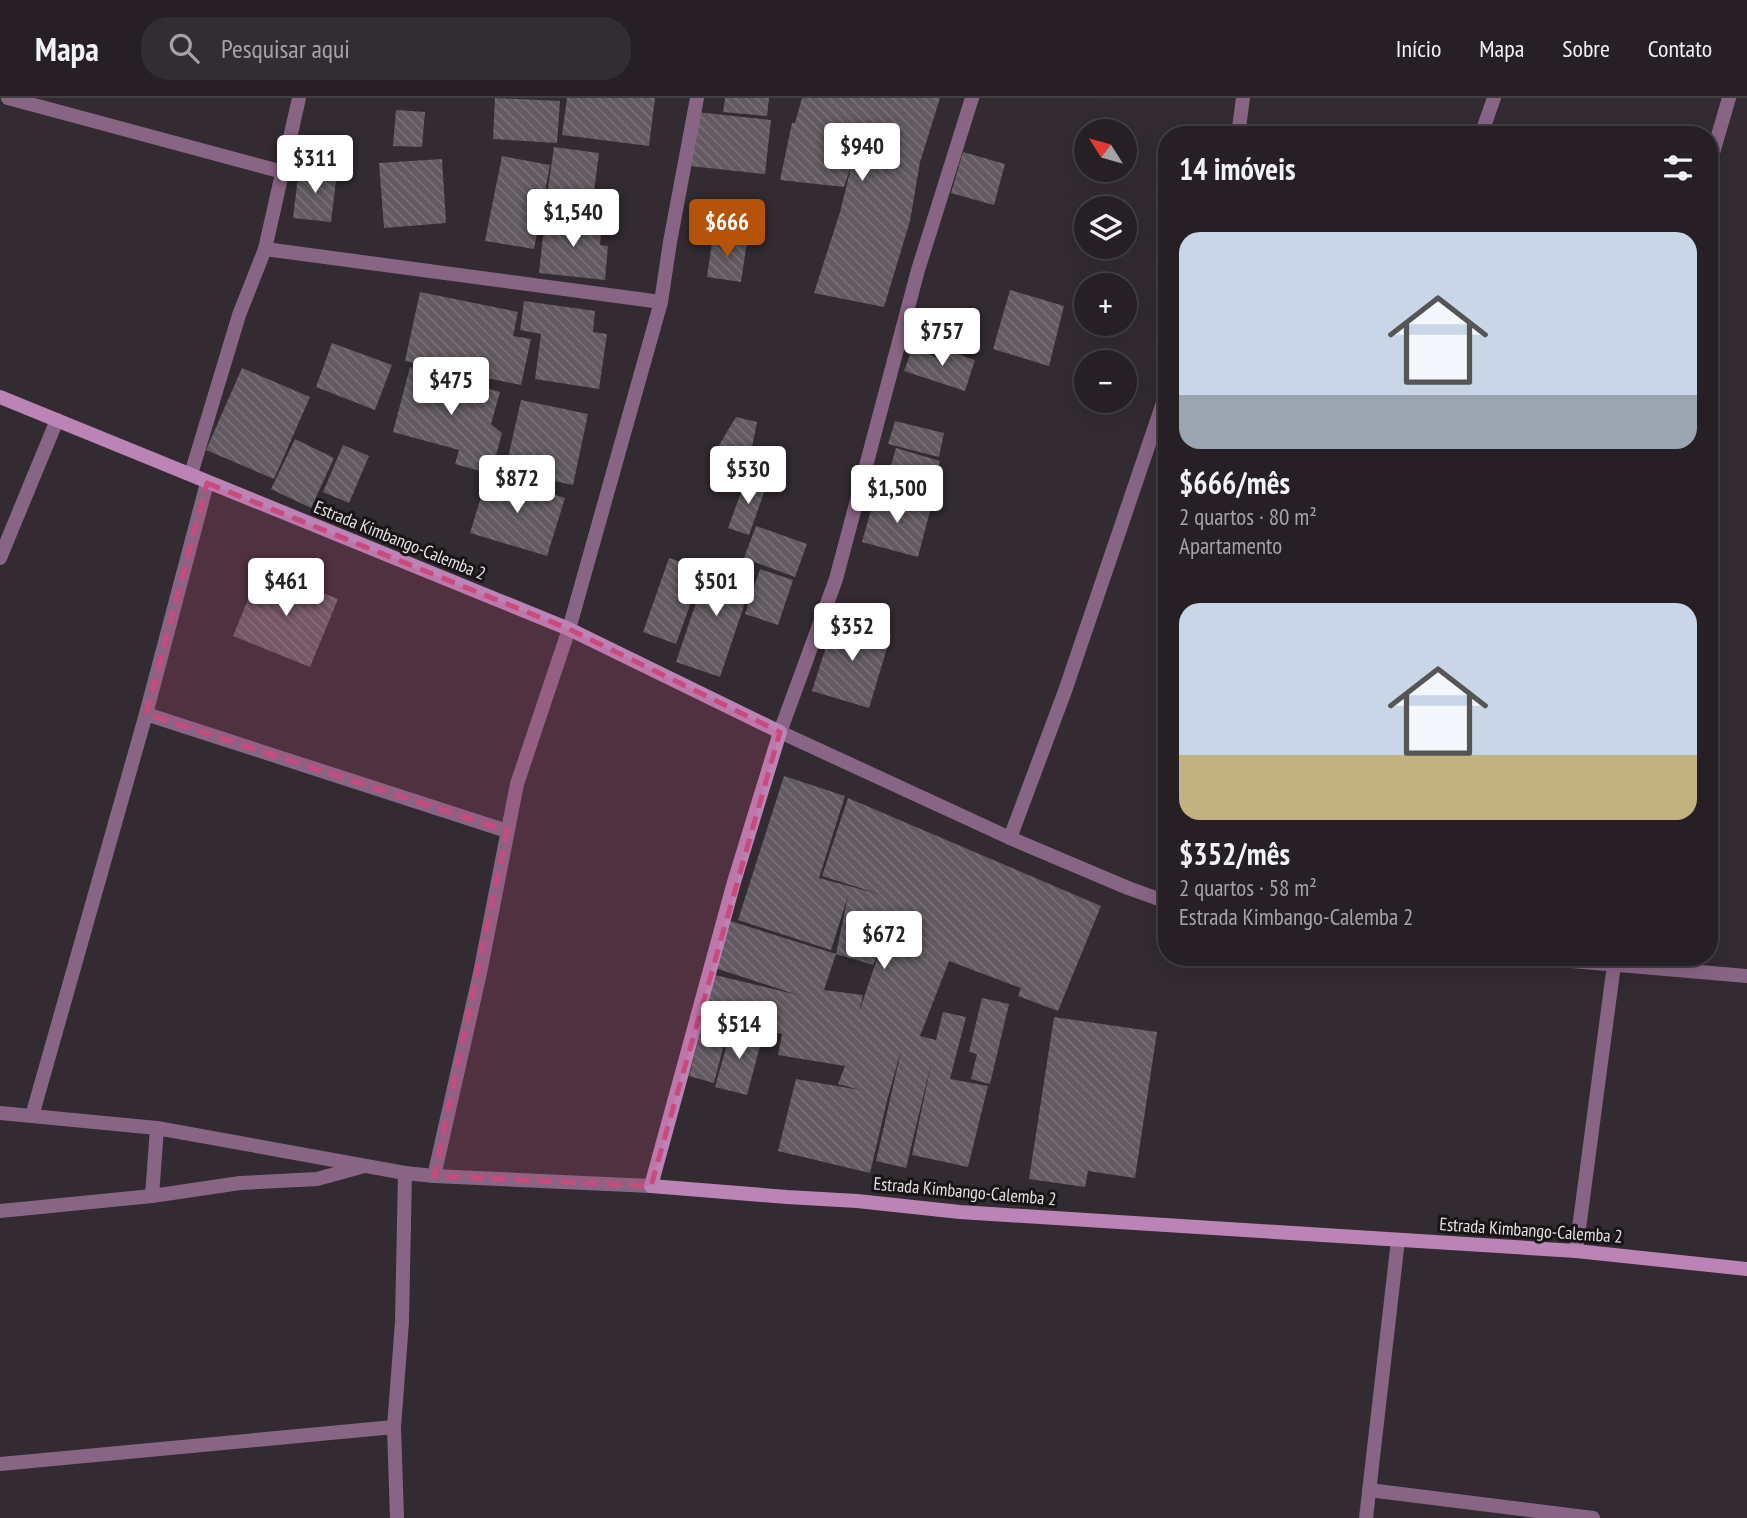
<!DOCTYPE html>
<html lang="pt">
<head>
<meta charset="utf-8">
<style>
	:root { --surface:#262025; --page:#322d32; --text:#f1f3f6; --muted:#a4a3a7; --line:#423e42; --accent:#b45309 }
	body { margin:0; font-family:"PT Sans Narrow",sans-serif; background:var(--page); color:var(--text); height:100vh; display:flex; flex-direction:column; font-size:26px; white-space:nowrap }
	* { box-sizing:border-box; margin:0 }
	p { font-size:23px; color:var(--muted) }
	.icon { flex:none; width:38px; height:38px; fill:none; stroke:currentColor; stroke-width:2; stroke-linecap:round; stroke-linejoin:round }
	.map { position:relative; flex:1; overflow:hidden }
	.drawer { position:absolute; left:1158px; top:28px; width:560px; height:840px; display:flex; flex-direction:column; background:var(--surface); border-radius:28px; box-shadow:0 7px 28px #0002,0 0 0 2px var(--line) }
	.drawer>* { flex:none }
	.needle { width:46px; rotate:307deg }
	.tools { position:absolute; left:1074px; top:21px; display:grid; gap:14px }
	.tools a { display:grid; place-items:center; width:63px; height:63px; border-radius:50%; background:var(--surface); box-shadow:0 7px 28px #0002,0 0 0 2px var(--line); font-size:35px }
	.price { position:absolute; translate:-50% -60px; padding:0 16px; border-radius:7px; background:#fff; color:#222; font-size:23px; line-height:46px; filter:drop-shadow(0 2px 4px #0008) }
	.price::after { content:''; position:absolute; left:50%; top:42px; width:21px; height:16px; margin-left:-10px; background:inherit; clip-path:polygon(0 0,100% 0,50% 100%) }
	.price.active { background:var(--accent); color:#fff }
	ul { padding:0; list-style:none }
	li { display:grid; align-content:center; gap:14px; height:371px; padding:0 21px }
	li span { display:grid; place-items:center; height:217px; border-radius:21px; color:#555 }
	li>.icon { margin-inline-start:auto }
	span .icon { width:126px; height:126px; fill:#fffc; stroke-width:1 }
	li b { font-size:30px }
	h2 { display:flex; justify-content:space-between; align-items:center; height:84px; padding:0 21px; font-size:30px }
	header { display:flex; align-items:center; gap:42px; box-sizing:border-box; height:98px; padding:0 35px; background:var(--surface); border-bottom:2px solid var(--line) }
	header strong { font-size:33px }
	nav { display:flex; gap:38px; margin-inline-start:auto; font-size:24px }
	.search { width:490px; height:63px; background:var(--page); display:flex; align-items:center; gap:18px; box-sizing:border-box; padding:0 24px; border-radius:28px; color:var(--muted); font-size:26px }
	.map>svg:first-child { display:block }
	.building { fill:url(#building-back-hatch) }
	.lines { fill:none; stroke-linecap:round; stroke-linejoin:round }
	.minor { stroke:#896585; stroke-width:14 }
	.secondary { stroke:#bc83b7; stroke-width:14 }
	.marked { fill:#ca4a7d; fill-opacity:0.2; stroke:#ca4a7d; stroke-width:5; stroke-dasharray:14 9; stroke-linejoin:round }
	.labels { text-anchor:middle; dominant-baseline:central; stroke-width:6; stroke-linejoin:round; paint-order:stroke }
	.street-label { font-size:18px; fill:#e4e0e3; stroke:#181517 }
</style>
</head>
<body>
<header>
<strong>Mapa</strong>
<div class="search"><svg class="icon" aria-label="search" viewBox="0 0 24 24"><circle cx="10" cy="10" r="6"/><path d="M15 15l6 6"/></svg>Pesquisar aqui</div>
<nav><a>Início</a><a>Mapa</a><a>Sobre</a><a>Contato</a></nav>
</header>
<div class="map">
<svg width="1747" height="1420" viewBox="0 0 1747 1420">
	<defs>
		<pattern id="building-back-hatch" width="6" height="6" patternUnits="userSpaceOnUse" patternTransform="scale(1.75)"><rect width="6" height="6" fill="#615a60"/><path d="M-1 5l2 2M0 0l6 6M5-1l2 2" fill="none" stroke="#787177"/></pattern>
	</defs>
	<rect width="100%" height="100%" fill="#322b31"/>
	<!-- building -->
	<g class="building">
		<path d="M495,0L560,3L557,45L493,41Z"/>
		<path d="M567,0H655L649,48L562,37Z"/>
		<path d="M725,0H769L767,18L723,14Z"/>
		<path d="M802,0H940L920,64L910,123L884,209L814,195L840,114L853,62L844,89L780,82L792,25H795Z"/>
		<path d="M396,12L425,14L422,49L393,48Z"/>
		<path d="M696,14L771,22L765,76L690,68Z"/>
		<path d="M554,49L599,55L591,117L545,111Z"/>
		<path d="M963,54L1005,66L994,107L951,95Z"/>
		<path d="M502,58L550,67L534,151L485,143Z"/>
		<path d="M442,61L446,125L384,130L379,65Z"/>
		<path d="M299,70L337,74L331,124L293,120Z"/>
		<path d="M545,119L602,125L600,147L608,148L605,182L539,175Z"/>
		<path d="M713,138L747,143L741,184L707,179Z"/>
		<path d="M1010,192L1064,208L1049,268L993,251Z"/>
		<path d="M420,194L518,214L513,238L531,241L521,287L405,263Z"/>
		<path d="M524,203L595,213L593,234L607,236L599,291L535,281L541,236L520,232Z"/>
		<path d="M332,245L392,267L375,312L316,289Z"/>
		<path d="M912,251L942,261L945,252L975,262L965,293L904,273Z"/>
		<path d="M410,269L500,294L491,326L502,335L491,376L455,366L459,352L393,334Z"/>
		<path d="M242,270L310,299L274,381L206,352Z"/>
		<path d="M521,302L588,316L573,387L505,373Z"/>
		<path d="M736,319L757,324L749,364L713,357Z"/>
		<path d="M895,323L944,335L939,359L888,346Z"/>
		<path d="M295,341L334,360L311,410L271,391Z"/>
		<path d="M343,347L369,358L349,405L323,394Z"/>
		<path d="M896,350L940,363L928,405L884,392Z"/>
		<path d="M488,376L565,400L547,458L470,435Z"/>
		<path d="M747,378L767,386L749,437L728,430Z"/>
		<path d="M876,394L931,409L918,459L862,444Z"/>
		<path d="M756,428L807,446L795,479L744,460Z"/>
		<path d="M669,460L703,471L676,546L643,534Z"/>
		<path d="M711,460L755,475L720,579L676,564Z"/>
		<path d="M261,470L338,501L310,569L233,538Z"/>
		<path d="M760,471L793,482L778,527L745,516Z"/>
		<path d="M835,520L891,537L869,610L812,593Z"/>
		<path d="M784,678L845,698L819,780L882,797L822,778L848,700L1101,808L1058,913L1018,898L1021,890L949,863L920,938L936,942L943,914L966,919L950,981L988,988L968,1069L912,1057L932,962L906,1070L876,1063L902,949L888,999L870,1075L778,1053L796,981L860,992L838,986L845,968L778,957L782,936L705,917L715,877L798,897L715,870L730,823L836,856L824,892L863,897L859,914L879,855L873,867L836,856L848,798L831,852L738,822Z"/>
		<path d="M982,900L1009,906L990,986L971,981L977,956L969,954Z"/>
		<path d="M1054,919L1157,934L1135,1080L1088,1073L1085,1089L1029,1081Z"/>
		<path d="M704,920L729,927L714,985L689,978Z"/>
		<path d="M732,928L763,937L747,997L715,989Z"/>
	</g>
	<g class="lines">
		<!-- minor -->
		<g class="minor">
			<path d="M8,0L283,74"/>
			<path d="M972,0L918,172L836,481L780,634L1010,740L1128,790L1167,804"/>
			<path d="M1238,37L1243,0"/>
			<path d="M1481,37L1494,0"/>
			<path d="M1710,65L1729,0"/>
			<path d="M265,151L661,204"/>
			<path d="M191,376L239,217L265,151L299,0"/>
			<path d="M0,460L57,322"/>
			<path d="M146,616L507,733"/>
			<path d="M1010,740L1065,593L1167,293"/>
			<path d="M1524,859L1747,878"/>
			<path d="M0,1015L157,1030L405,1075L434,1078L651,1088"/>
			<path d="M32,1018L146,616L207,385"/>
			<path d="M434,1078L480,875L517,686L569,531L661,204L670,144L697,0"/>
			<path d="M152,1098L157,1030"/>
			<path d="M0,1113L152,1098L240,1085L317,1081L361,1069"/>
			<path d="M1576,1153L1615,859"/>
			<path d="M0,1366L394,1329"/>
			<path d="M1369,1392L1593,1420"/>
			<path d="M397,1420L394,1329L402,1224L405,1075"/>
			<path d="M1366,1420L1398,1142"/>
		</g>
		<!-- secondary -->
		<path class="secondary" d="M0,299L569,531L780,634L734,784L651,1088L787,1099L857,1103L960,1114L1576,1153L1747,1171"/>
	</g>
	<!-- marked area -->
	<path class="marked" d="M207,385L569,531L780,634L651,1088L434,1078L507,733L146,616Z"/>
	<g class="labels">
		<!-- street labels -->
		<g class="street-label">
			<text transform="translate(400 442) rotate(22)">Estrada Kimbango-Calemba 2</text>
			<text transform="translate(965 1093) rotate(5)">Estrada Kimbango-Calemba 2</text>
			<text transform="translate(1531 1132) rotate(4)">Estrada Kimbango-Calemba 2</text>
		</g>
	</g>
</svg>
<div class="tools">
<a><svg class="needle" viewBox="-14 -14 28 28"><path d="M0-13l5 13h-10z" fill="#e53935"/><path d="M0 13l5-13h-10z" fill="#a4a3a7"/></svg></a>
<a><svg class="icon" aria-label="layers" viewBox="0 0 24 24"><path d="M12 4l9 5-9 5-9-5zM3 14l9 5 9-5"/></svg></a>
<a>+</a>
<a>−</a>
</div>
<b class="price" style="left:862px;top:85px">$940</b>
<b class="price" style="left:315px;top:97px">$311</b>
<b class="price" style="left:573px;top:151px">$1,540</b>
<b class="price active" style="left:727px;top:161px">$666</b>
<b class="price" style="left:942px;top:270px">$757</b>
<b class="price" style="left:451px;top:319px">$475</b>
<b class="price" style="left:748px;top:408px">$530</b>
<b class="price" style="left:517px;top:417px">$872</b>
<b class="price" style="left:897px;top:427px">$1,500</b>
<b class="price" style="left:286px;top:520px">$461</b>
<b class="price" style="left:716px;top:520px">$501</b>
<b class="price" style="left:852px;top:565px">$352</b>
<b class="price" style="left:884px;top:873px">$672</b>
<b class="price" style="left:739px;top:963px">$514</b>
<section class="drawer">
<h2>14 imóveis<svg class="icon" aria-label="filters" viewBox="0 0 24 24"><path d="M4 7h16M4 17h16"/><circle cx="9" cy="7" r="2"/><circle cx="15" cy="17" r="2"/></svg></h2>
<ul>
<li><span style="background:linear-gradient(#c9d6e8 75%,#9aa5b1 0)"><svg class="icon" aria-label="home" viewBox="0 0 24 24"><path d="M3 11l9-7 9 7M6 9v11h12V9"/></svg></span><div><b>$666/mês</b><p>2 quartos · 80 m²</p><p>Apartamento</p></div></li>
<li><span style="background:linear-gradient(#c9d6e8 70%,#c2b280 0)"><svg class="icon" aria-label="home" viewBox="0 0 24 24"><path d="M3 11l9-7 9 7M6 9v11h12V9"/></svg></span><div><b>$352/mês</b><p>2 quartos · 58 m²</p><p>Estrada Kimbango-Calemba 2</p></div></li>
</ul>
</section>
</div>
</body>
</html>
